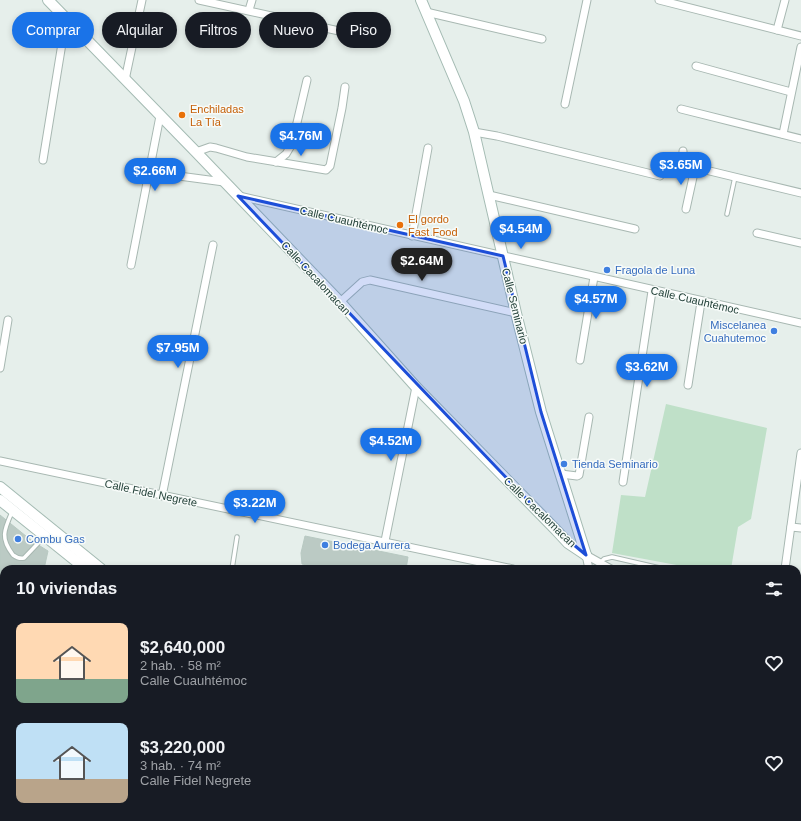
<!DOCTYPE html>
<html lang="es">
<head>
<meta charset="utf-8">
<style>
	:root { --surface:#171b24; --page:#242831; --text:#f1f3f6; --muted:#9ea1a6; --accent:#1a73e8 }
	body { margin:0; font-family:Arial,sans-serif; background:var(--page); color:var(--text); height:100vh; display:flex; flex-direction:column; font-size:15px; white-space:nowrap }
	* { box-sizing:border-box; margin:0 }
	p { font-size:13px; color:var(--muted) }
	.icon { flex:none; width:22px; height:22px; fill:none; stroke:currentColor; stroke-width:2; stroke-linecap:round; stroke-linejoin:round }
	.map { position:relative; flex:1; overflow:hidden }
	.sheet { position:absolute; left:0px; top:565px; width:801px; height:256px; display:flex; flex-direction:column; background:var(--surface); border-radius:12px 12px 0 0; box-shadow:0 2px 6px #0003 }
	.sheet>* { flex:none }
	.banner { position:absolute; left:12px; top:12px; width:400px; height:36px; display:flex; gap:8px }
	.price { position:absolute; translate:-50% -34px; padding:0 9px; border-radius:14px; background:var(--accent); color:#fff; font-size:13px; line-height:26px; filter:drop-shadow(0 1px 2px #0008) }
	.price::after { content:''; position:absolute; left:50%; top:24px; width:12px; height:9px; margin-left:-6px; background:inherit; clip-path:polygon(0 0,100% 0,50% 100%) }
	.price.current { background:#222; color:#fff }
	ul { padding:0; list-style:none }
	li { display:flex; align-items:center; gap:12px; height:100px; padding:0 16px }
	li span { display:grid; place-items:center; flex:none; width:112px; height:80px; border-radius:8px; color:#555 }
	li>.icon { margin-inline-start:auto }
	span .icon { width:48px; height:48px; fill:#fffc; stroke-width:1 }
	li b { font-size:17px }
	h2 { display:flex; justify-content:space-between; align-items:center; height:48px; padding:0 16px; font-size:17px }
	.pill { padding:0 14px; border-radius:18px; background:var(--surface); box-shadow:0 2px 6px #0003; font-size:14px; line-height:36px }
	.pill.current { background:var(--accent); color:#fff }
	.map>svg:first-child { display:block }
	.green { fill:#bfe0c8 }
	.building { fill:#bbcac4; stroke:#b8c9c2 }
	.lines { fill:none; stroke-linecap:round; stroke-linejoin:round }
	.lane-casing { stroke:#a8b8b2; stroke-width:5.5 }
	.street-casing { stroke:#a8b8b2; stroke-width:9 }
	.secondary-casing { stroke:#a4bbb3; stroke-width:12 }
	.lane { stroke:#fff; stroke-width:3.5 }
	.street { stroke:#fff; stroke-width:7 }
	.secondary { stroke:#fff; stroke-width:10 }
	.marked { fill:#1d4ed8; fill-opacity:0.2; stroke:#1d4ed8; stroke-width:3; stroke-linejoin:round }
	.food-dot { fill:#e8710a; stroke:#f7fbf9; stroke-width:1.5 }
	.shop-dot { fill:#3f7fe0; stroke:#f7fbf9; stroke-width:1.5 }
	.labels { text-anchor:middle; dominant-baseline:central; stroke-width:3; stroke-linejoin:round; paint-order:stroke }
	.food-label { font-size:11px; fill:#c56008; stroke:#f7fbf9; text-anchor:start }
	.street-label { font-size:11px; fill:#24423a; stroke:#f7fbf9 }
	.shop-label { font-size:11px; fill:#366cbe; stroke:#f7fbf9; text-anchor:start }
</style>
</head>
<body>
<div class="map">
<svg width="801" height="821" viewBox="0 0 801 821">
	<rect width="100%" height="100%" fill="#e6efeb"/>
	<!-- green -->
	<path class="green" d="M666,404L767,428L751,519L738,527L731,569H698L612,553L621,495L645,497Z"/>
	<!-- building -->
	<g class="building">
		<path d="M0,515L32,541L48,551L44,569H4V581L0,579Z"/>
		<path d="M305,536L408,557L406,569H311L312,566L302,564L301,553Z"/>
		<path d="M755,817H766L786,821H755Z"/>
	</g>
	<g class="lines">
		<defs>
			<g id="lane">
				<path d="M727,214L735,177"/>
				<path d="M12,512C4,530 0,538 13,555C17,558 20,559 24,558L44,537"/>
				<path d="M600,563L604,559L612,557L664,569"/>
				<path d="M232,569L237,537"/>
				<path d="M268,569H276"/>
			</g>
			<g id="street">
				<path d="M199,0L357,35"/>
				<path d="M659,0L801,36"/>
				<path d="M249,10L252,0"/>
				<path d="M426,12L542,39"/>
				<path d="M777,30L785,0"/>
				<path d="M696,66L791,92"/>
				<path d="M125,80L142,0"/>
				<path d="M565,104L587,0"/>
				<path d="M681,109L801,139"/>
				<path d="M474,132L497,136L660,176"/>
				<path d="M783,134L801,47"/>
				<path d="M683,151V162L685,165L801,193"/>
				<path d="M196,152L210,147L216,148L247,157L326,170L330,166L342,108L345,87"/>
				<path d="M43,160L66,19"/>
				<path d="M276,162L286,154L292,144L307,80"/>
				<path d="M149,172L224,182"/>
				<path d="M489,195L635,229"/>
				<path d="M239,196L801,323"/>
				<path d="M686,209L695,168"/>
				<path d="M757,233L801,243"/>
				<path d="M412,236L428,148"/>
				<path d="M131,265L160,116"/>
				<path d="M340,302L362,282L370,280L516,313"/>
				<path d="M580,360L594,277"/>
				<path d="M0,368L8,320"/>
				<path d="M688,385L701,302"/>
				<path d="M0,461L513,569"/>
				<path d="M561,474L577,476L579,475L589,417"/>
				<path d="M623,482L652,291"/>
				<path d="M162,496L213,245"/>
				<path d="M791,527L801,528"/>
				<path d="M385,541L416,387"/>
				<path d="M586,555L611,569"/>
				<path d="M586,555L589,569"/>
				<path d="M785,569L801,453"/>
				<path d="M797,672L801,673"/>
				<path d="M0,684L4,685"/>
				<path d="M0,734L4,735"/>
				<path d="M797,752L801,753"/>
				<path d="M0,809L4,791"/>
				<path d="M97,817L118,821"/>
				<path d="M681,817L683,821"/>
				<path d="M505,818L524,821"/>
				<path d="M31,821L32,817"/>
				<path d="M456,821V817"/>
				<path d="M560,821L561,817"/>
				<path d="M753,821V817"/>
			</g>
			<g id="secondary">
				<path d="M48,0L196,152L340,302L416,387L556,530L568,543L586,555"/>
				<path d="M421,0L464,101L474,132L516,313L541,412L586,555"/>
				<path d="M0,487L101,569"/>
				<path d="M0,500L86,569"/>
				<path d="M393,817L398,821"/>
				<path d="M409,817L414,821"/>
			</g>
		</defs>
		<!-- lane casing -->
		<use href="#lane" class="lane-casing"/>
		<!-- street casing -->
		<use href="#street" class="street-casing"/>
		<!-- secondary casing -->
		<use href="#secondary" class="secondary-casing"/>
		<!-- lane -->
		<use href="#lane" class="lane"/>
		<!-- street -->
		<use href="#street" class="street"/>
		<!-- secondary -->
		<use href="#secondary" class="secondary"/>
	</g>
	<!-- marked area -->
	<path class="marked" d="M238,196L503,256L541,412L586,555L556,530Z"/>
	<!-- markers -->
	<g class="food-dot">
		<circle cx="182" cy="115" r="4"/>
		<circle cx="400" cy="225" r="4"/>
	</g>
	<g class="shop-dot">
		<circle cx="607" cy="270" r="4"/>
		<circle cx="774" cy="331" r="4"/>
		<circle cx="564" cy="464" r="4"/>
		<circle cx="18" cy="539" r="4"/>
		<circle cx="325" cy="545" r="4"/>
	</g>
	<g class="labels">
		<!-- food labels -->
		<g class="food-label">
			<text x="190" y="109">Enchiladas<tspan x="190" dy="13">La Tía</tspan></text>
			<text x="408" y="219">El gordo<tspan x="408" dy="13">Fast Food</tspan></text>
		</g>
		<!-- street labels -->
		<g class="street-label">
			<text transform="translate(344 220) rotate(13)">Calle Cuauhtémoc</text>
			<text transform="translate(316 278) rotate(47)">Calle Cacalomacan</text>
			<text transform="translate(695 300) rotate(13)">Calle Cuauhtémoc</text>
			<text transform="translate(515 306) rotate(76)">Calle Seminario</text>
			<text transform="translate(151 493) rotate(12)">Calle Fidel Negrete</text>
			<text transform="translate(540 512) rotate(44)">Calle Cacalomacan</text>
		</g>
		<!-- shop labels -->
		<g class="shop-label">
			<text x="615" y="270">Fragola de Luna</text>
			<text x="766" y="325" text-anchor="end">Miscelanea<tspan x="766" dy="13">Cuahutemoc</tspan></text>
			<text x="572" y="464">Tienda Seminario</text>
			<text x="26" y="539">Combu Gas</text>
			<text x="333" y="545">Bodega Aurrera</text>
		</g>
	</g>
</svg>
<b class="price" style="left:301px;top:157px">$4.76M</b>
<b class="price" style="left:681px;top:186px">$3.65M</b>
<b class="price" style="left:155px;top:192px">$2.66M</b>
<b class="price" style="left:521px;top:250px">$4.54M</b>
<b class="price current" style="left:422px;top:282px">$2.64M</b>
<b class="price" style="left:596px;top:320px">$4.57M</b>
<b class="price" style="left:178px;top:369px">$7.95M</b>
<b class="price" style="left:647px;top:388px">$3.62M</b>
<b class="price" style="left:391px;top:462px">$4.52M</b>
<b class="price" style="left:255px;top:524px">$3.22M</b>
<div class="banner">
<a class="pill current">Comprar</a>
<a class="pill">Alquilar</a>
<a class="pill">Filtros</a>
<a class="pill">Nuevo</a>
<a class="pill">Piso</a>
</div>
<section class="sheet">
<h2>10 viviendas<svg class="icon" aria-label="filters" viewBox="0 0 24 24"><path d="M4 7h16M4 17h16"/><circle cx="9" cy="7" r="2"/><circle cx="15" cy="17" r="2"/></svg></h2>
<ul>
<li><span style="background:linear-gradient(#ffd9b3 70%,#7fa58c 0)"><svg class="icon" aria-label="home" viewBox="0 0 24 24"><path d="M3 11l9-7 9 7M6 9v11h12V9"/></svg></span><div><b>$2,640,000</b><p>2 hab. · 58 m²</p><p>Calle Cuauhtémoc</p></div><svg class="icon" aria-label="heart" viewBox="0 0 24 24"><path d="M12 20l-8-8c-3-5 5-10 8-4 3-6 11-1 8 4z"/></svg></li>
<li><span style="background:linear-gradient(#bfe0f5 70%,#b9a48a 0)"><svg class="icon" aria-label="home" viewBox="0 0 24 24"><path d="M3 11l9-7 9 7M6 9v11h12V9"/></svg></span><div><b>$3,220,000</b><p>3 hab. · 74 m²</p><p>Calle Fidel Negrete</p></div><svg class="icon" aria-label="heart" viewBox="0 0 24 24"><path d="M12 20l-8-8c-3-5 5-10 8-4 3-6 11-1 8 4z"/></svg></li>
</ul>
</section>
</div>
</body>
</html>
